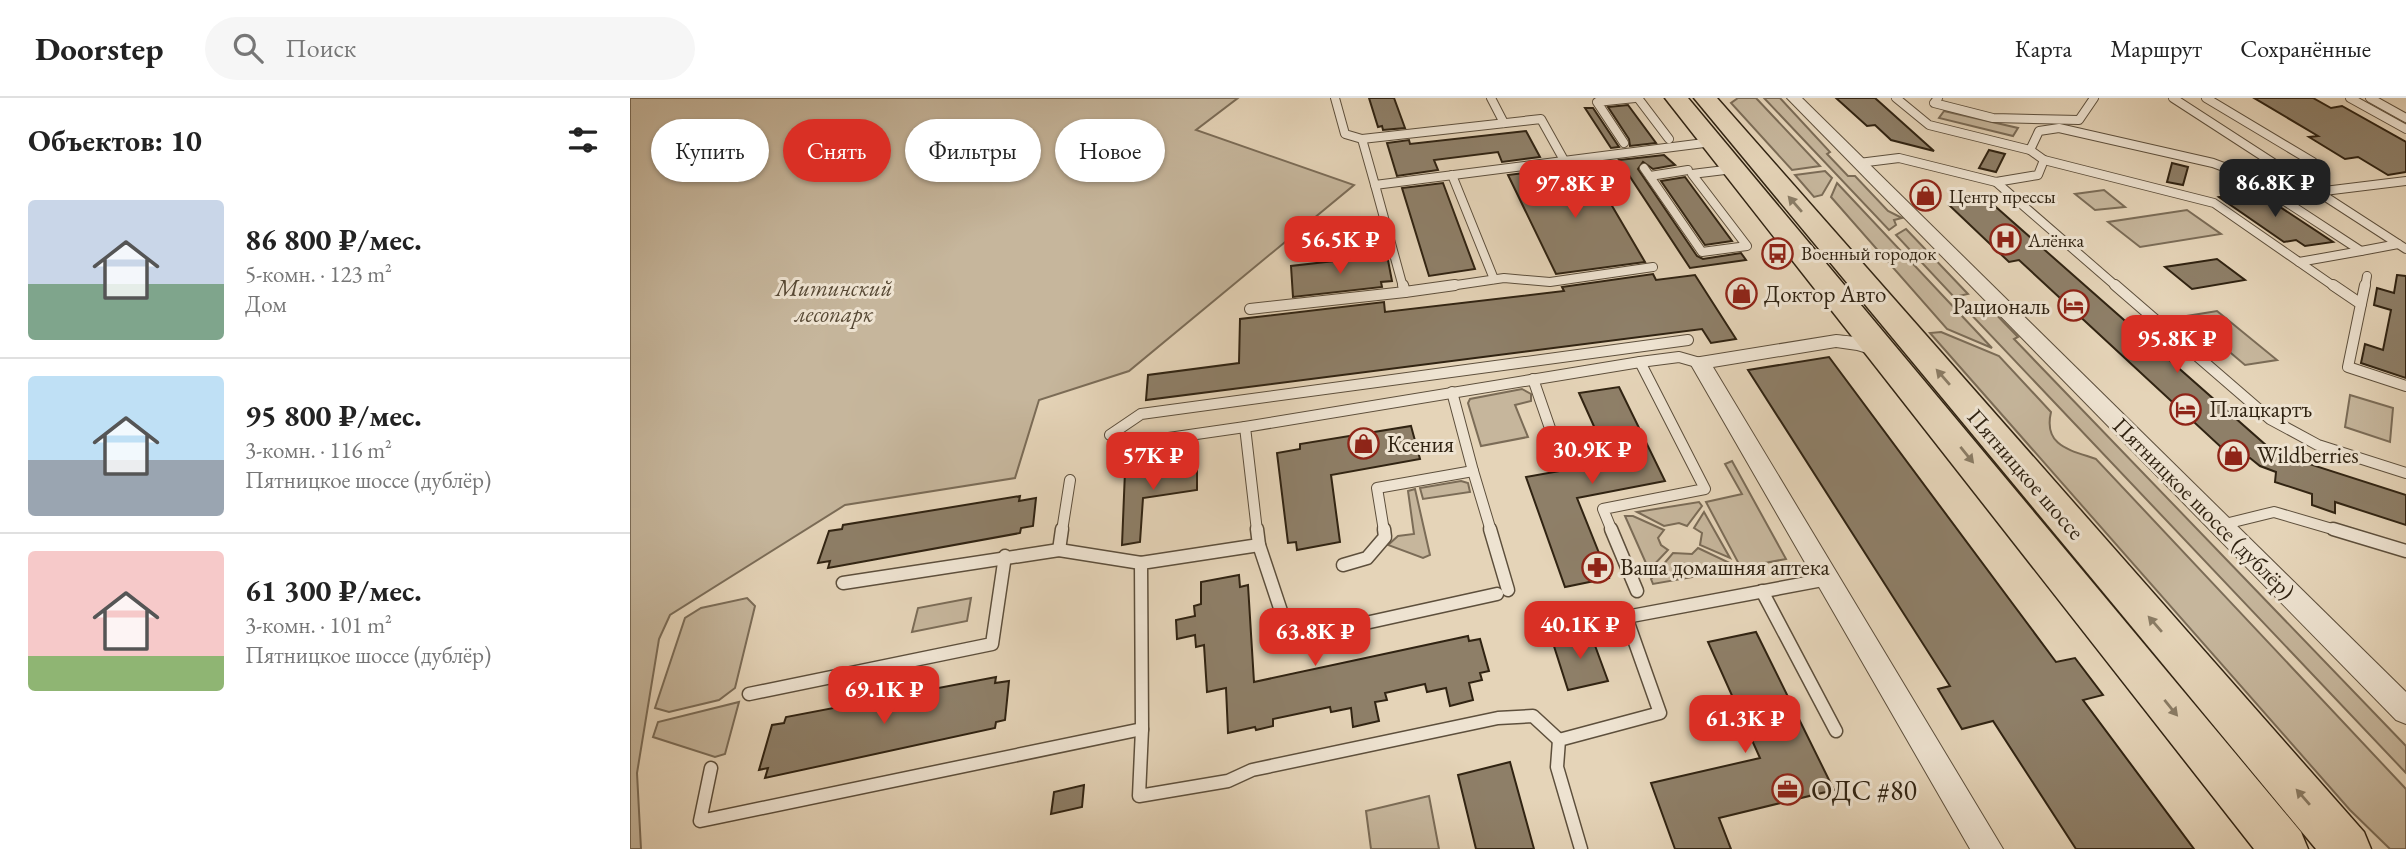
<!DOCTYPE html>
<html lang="ru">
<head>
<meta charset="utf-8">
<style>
	:root { --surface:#fff; --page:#f6f6f6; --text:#222; --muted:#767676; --line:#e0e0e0; --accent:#d93025 }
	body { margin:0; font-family:"EB Garamond",serif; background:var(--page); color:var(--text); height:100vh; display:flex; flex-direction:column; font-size:26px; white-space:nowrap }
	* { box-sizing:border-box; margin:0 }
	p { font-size:23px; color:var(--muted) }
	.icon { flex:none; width:38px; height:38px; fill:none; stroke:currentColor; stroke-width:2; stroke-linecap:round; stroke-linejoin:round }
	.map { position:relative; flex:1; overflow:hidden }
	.panel { display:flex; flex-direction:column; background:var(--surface); width:630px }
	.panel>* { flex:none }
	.top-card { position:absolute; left:21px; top:21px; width:665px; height:63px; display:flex; gap:14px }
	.price { position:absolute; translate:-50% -60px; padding:0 16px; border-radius:14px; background:var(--accent); color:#fff; font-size:23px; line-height:46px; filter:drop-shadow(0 2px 4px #0008) }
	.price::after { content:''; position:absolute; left:50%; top:42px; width:21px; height:16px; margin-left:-10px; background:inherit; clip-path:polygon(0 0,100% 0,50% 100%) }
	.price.active { background:#222; color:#fff }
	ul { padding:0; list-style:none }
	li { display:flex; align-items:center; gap:21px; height:175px; padding:0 28px }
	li+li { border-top:2px solid var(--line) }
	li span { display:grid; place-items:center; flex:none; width:196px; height:140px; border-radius:7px; color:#555 }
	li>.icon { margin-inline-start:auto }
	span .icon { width:84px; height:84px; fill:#fffc; stroke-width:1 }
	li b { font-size:30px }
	h2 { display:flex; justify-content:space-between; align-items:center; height:84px; padding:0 28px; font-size:30px }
	.pill { padding:0 24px; border-radius:32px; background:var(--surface); box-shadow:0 2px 5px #0004; font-size:24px; line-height:63px }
	.pill.active { background:var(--accent); color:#fff }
	header { display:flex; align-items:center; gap:42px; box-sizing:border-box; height:98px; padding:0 35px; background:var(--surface); border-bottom:2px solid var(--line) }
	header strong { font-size:33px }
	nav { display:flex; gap:38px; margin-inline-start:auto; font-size:24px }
	.search { width:490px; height:63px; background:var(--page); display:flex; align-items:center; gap:18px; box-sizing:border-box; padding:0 24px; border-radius:38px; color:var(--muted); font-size:26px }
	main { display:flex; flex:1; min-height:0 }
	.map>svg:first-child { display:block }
	.green { fill:#c6b69c; stroke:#7b6c57; stroke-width:2 }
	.building { fill:#8e7f68; stroke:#302312; stroke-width:2 }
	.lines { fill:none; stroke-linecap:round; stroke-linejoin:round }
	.lane-far2-casing { stroke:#5d4f3c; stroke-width:10 }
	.lane-far1-casing { stroke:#5d4f3c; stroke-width:12 }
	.lane-casing { stroke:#5d4f3c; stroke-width:15 }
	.street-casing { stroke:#5d4f3c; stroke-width:2 }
	.primary-casing { stroke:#302312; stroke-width:3 }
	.lane-far2 { stroke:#eee3d1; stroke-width:8 }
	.lane-far1 { stroke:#eee3d1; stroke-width:10 }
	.lane { stroke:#eee3d1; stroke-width:12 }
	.street { fill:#eee3d1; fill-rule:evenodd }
	.primary { fill:#e5d4b8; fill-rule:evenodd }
	.oneway { fill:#8a7c65 }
	.labels { text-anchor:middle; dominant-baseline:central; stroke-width:6; stroke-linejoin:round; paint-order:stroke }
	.far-poi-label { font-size:19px; fill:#302312; stroke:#eee3d1; text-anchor:start }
	.park-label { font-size:23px; font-style:italic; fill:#564834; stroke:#eee3d1 }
	.poi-label { font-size:23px; fill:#302312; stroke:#eee3d1; text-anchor:start }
	.street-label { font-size:23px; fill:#302312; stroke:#eee3d1 }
	.near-poi-label { font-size:28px; fill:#302312; stroke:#eee3d1; text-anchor:start }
</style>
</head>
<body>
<header>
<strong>Doorstep</strong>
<div class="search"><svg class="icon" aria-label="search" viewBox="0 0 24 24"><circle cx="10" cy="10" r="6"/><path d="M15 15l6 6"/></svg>Поиск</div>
<nav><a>Карта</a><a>Маршрут</a><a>Сохранённые</a></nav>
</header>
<main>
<section class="panel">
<h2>Объектов: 10<svg class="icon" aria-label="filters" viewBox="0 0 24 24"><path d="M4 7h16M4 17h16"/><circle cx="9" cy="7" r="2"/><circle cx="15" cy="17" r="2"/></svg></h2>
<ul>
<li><span style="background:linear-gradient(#c9d6e8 60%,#7fa58c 0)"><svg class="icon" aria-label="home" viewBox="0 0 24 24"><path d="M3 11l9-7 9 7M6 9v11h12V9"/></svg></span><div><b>86 800 ₽/мес.</b><p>5-комн. · 123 m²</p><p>Дом</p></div></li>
<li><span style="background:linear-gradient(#bfe0f5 60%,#9aa5b1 0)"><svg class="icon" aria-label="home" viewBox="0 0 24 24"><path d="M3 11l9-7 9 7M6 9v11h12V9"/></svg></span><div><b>95 800 ₽/мес.</b><p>3-комн. · 116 m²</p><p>Пятницкое шоссе (дублёр)</p></div></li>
<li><span style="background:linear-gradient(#f6c9c9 75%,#8fb573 0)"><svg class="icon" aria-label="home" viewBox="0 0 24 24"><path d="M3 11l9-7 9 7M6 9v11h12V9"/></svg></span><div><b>61 300 ₽/мес.</b><p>3-комн. · 101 m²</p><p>Пятницкое шоссе (дублёр)</p></div></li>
</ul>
</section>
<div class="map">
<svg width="1776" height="751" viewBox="0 0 1776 751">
	<rect width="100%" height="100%" fill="#e5d4b8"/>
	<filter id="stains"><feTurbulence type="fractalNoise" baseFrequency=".00286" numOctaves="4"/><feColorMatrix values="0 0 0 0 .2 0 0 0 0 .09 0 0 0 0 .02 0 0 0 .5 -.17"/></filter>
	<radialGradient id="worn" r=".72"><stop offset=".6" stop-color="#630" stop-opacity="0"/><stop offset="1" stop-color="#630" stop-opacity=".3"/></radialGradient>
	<!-- green -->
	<g class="green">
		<path d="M0,0H608L566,32L724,87L499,273L409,302L385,380L215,407L40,517L29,541L7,675L11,751H0Z"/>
		<path d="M1108,0H1126L1190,68L1162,72L1101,5Z"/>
		<path d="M1134,0H1150L1200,54L1197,56L1218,78H1225L1258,113L1272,120L1264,122L1266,127L1259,132Z"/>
		<path d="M1314,13L1388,30L1383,38L1309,20Z"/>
		<path d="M1195,73L1202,80L1192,97L1184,99L1165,77Z"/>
		<path d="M1207,85L1362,250L1317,231L1201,99Z"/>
		<path d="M1474,92L1495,109L1465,112L1445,96Z"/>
		<path d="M1557,112L1591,136L1510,149L1478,124Z"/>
		<path d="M1276,131L1338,196L1324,199L1266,137Z"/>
		<path d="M1355,205L1388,239L1384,241L1776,648V675L1333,208Z"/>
		<path d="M1587,213L1647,262L1615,267L1557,218Z"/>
		<path d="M1311,234L1369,258L1421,314C1413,348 1440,352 1466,361L1776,691V751H1760L1720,712L1300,235Z"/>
		<path d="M892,291L901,296V303L885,307L898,339L851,348L838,305L840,301Z"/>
		<path d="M1720,297L1763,310L1760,344L1715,329Z"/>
		<path d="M1102,363L1156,461L1114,469L1110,468L1076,404L1112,396L1095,366Z"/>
		<path d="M831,383L838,385L840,394L793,401L790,390Z"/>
		<path d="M785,391L800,457L793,460L758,447L768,438L784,436L778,393Z"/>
		<path d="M1069,404L1072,408L1057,428L1049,425L1034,428L1007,414Z"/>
		<path d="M1074,414L1100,460L1070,447L1072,435L1064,430Z"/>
		<path d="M995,418H1003L1034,432L1028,440L1031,447L1038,452L1019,472Z"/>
		<path d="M1068,450L1104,467L1103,472L1023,486L1021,481L1043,455L1062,456Z"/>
		<path d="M117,500L125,508L105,590L89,602L39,614L25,610L55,520L71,510Z"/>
		<path d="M341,500L337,523L282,534L288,510Z"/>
		<path d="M109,604L95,656L85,659L23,639L28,624Z"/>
		<path d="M799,698L809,751H741L736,713Z"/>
	</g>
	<!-- building -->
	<g class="building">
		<path d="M739,0H764L775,30L753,32L752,28L748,29Z"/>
		<path d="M1206,0H1245L1304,53L1261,42L1245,27L1237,28Z"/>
		<path d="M1624,0H1683L1701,10L1712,8L1776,44V74L1758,77L1728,59L1715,61L1679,39L1688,38Z"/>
		<path d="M998,7L1026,45L1000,48L999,41L978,9Z"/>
		<path d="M955,10H963L989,49L981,50Z"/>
		<path d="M896,33L910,59L872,64L868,54L804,62L808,72L767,78L757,45L779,42L780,46Z"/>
		<path d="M1359,52L1375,56L1366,74L1349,70Z"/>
		<path d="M1034,57L1045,67L1023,71L1013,64L1008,71L1067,158L1073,161L1111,155L1116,162L1060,170L989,62Z"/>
		<path d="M1542,65L1558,69L1553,87L1537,84Z"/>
		<path d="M958,67L1015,164L926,176L878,77Z"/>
		<path d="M1055,79L1102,143L1075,147L1031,83Z"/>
		<path d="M813,85L845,171L799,178L772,90Z"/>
		<path d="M1626,93L1703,144L1675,148L1666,142L1654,144L1589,99Z"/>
		<path d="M1358,102L1645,355L1776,397V427L1705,404V415L1682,407V396L1645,384L1646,374L1630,368L1620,360L1606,363L1389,162L1379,164L1319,107Z"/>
		<path d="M757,157L762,183L751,184L752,189L663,199L661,168Z"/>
		<path d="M1587,161L1615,182L1562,191L1535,169Z"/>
		<path d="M1023,176L1026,182L1065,177L1106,241L1081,245L1072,231L516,302L518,277L609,265L610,221L754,204L755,214L934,193L932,189Z"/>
		<path d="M1767,177L1776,178V280L1731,265L1735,246L1753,252L1761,212L1744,207L1747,190L1764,195Z"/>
		<path d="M1199,259L1426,564L1445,560L1473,597L1453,602L1564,751H1446L1363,623L1332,631L1308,591L1320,588L1118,272Z"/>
		<path d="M989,289L1035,383L947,400L979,480L935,489L896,379L980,364L949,295Z"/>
		<path d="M781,328L790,361L701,377L710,444L667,452L666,444L658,445L647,355L670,351V346Z"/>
		<path d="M567,362V392L513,400L510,444L492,447L495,373Z"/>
		<path d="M390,398L389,403L406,400L403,428L391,430L390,435L198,470L200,463L188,465L199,433L212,431L213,427Z"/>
		<path d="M609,477L610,489L618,487L624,584L838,538L839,543L850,541L859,573L850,575L852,582L839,585L843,602L820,608L816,590L797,594L795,586L755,595L757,602L745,604L749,623L723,629L721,610L701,614L700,609L643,621V628L626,632L625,629L598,635L596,590L577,594L574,547L566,549L565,537L547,541L546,522L565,518L564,508L571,506V484Z"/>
		<path d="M960,534L978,583L938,592L922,542Z"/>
		<path d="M1126,534L1204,692L1089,720L1101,751H1045L1021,685L1130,660L1078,544Z"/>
		<path d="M366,579L365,585L379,583L375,622L366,624L365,630L135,680L138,670L129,672L142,627L154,625L156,619Z"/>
		<path d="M880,664L904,751H846L828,677Z"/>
		<path d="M454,687L452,709L421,716L424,694Z"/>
	</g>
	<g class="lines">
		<defs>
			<g id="lane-far2">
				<path d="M705,0L715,36L732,41"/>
				<path d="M861,0L874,25"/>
				<path d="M1008,0L1039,41"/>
				<path d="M1266,0L1299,27L1400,52"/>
				<path d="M1308,0L1304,5L1363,20L1449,22L1464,0"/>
				<path d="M1543,0L1776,151"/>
				<path d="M1576,0L1683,64"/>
				<path d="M1720,0L1776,31"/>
				<path d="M1740,0L1776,20"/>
				<path d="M1429,30L1583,65L1615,77L1731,153L1669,164L1584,105L1414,62L1400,52L1409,33Z"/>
				<path d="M994,45L967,4L1005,0"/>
				<path d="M1229,65L1269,60L1366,84L1408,77L1414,62"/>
				<path d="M1014,70L1072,154L1117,148L1062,76L1103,71"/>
				<path d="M822,77L864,181"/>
				<path d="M1020,78L1058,72"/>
				<path d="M1366,84L1487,189"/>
				<path d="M745,87L732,41L911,21L935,64"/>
				<path d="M1686,94L1776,83"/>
				<path d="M1731,153L1768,146"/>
				<path d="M1669,164L1705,189"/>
				<path d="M773,189L745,87L1082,44"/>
				<path d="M813,189L874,180L920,184L1023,169"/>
				<path d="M1735,189L1737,178"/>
			</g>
			<g id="lane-far1">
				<path d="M773,187L775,194L825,187"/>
				<path d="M1485,187L1640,321L1688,347L1776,375"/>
				<path d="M1703,187L1731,206L1718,269L1776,288"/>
				<path d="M1731,206L1735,187"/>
				<path d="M620,211L775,194"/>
				<path d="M903,281L922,336"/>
				<path d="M615,329L504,345L480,337L511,316L1058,242"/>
				<path d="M843,373L861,433"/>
				<path d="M1591,427L1644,414L1709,433"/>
				<path d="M432,433L440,382"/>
				<path d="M627,433L615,329L1010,264L1049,259L1070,265"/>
				<path d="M754,433L747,390L843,373L822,294"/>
				<path d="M982,433L973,411L1075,391L1010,264"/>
			</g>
			<g id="lane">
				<path d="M860,431L878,492"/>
				<path d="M981,431L1007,493"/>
				<path d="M1703,431L1776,453"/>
				<path d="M629,447L657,531L681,537L867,496"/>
				<path d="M429,452L432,431"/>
				<path d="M713,467L737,460L755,439L754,431"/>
				<path d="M213,485L429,452L511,465"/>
				<path d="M1132,493L1206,633"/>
				<path d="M119,596L362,546L375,458"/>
				<path d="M512,631L509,698L598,683L622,672L868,620L903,618L929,642"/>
				<path d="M81,670L70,723L512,631L511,465L629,447L627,431"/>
				<path d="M951,751L927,669L929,642L1030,615L996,519L1198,481"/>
			</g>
			<g id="street">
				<path d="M1157,0H1172L1776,594V626L1766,622Z"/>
				<path d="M1206,237C1223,239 1253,240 1264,254L1261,258L1254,260L1227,252L1206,249L1083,269L1373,751H1340L1060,265L1063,260L1070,259Z"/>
			</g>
			<g id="primary">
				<path d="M1035,0H1058L1671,734L1678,751H1624Z"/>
				<path d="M1064,0H1087L1734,734L1741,751H1686Z"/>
			</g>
		</defs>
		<!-- lane-far2 casing -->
		<use href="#lane-far2" class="lane-far2-casing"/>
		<!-- lane-far1 casing -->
		<use href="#lane-far1" class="lane-far1-casing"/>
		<!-- lane casing -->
		<use href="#lane" class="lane-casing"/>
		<!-- street casing -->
		<use href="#street" class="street-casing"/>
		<!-- primary casing -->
		<use href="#primary" class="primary-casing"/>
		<!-- lane-far2 -->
		<use href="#lane-far2" class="lane-far2"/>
		<!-- lane-far1 -->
		<use href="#lane-far1" class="lane-far1"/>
		<!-- lane -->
		<use href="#lane" class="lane"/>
		<!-- street -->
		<use href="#street" class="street"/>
		<!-- primary -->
		<use href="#primary" class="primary"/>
	</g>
	<!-- one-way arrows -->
	<defs><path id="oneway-solid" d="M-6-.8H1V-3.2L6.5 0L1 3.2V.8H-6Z" transform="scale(1.75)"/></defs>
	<g class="oneway">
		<use href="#oneway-solid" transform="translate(1165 106) rotate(-131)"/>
		<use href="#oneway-solid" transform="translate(1313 279) rotate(-131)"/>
		<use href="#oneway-solid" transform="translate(1337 357) rotate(51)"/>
		<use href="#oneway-solid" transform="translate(1525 526) rotate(-131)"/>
		<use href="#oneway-solid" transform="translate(1541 610) rotate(51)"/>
		<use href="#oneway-solid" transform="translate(1673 699) rotate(-131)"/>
	</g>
	<!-- icons -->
	<defs>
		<symbol id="shop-ring" viewBox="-11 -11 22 22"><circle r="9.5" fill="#eee3d1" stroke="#8f2418" stroke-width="1.5"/><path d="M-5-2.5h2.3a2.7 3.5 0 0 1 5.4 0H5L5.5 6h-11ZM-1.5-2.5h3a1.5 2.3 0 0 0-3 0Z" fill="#8f2418"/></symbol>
		<symbol id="hospital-ring" viewBox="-11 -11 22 22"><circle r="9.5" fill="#eee3d1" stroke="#8f2418" stroke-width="1.5"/><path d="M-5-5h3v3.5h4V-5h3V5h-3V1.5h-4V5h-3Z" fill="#8f2418"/></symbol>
		<symbol id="bus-ring" viewBox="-11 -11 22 22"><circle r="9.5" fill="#eee3d1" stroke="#8f2418" stroke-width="1.5"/><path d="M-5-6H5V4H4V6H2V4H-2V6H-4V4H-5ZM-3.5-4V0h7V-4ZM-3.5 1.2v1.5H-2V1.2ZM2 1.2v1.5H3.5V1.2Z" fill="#8f2418"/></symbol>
		<symbol id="hotel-ring" viewBox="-11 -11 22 22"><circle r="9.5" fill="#eee3d1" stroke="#8f2418" stroke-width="1.5"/><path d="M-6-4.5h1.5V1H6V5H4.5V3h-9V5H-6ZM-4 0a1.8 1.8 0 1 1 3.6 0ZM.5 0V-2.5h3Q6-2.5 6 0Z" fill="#8f2418"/></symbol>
		<symbol id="pharmacy-ring" viewBox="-11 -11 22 22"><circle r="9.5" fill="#eee3d1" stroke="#8f2418" stroke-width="1.5"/><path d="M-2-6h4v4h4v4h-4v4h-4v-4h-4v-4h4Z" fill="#8f2418"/></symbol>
		<symbol id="office-ring" viewBox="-11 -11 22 22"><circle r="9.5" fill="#eee3d1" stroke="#8f2418" stroke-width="1.5"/><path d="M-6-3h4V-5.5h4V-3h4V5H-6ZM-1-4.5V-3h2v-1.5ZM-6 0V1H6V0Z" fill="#8f2418"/></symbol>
	</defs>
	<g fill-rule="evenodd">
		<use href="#shop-ring" x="1278" y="80" width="35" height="35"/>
		<use href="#hospital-ring" x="1358" y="124" width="35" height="35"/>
		<use href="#bus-ring" x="1130" y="138" width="35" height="35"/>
		<use href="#shop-ring" x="1094" y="178" width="35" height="35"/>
		<use href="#hotel-ring" x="1426" y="190" width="35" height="35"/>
		<use href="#hotel-ring" x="1538" y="294" width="35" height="35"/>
		<use href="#shop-ring" x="716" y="328" width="35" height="35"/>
		<use href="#shop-ring" x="1586" y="340" width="35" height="35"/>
		<use href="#pharmacy-ring" x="950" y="452" width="35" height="35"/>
		<use href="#office-ring" x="1140" y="674" width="35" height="35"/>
	</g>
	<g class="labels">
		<!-- far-poi labels -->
		<g class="far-poi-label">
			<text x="1319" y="98">Центр прессы</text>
			<text x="1398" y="142">Алёнка</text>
			<text x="1171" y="155">Военный городок</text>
		</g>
		<!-- park labels -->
		<g class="park-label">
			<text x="204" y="190">Митинский<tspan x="204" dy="26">лесопарк</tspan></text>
		</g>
		<!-- poi labels -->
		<g class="poi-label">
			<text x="1134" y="196">Доктор Авто</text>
			<text x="1420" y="208" text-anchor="end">Рациональ</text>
			<text x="1579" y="311">Плацкартъ</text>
			<text x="757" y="346">Ксения</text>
			<text x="1627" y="357">Wildberries</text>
			<text x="990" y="469">Ваша домашняя аптека</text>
		</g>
		<!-- street labels -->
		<g class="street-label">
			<text transform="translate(1396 376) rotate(49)">Пятницкое шоссе</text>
			<text transform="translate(1574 410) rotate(45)">Пятницкое шоссе (дублёр)</text>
		</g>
		<!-- near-poi labels -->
		<g class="near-poi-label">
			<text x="1181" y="692">ОДС #80</text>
		</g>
	</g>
	<rect width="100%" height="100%" filter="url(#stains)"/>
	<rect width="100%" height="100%" fill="url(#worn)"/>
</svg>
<b class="price active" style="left:1645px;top:121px">86.8K ₽</b>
<b class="price" style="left:945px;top:122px">97.8K ₽</b>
<b class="price" style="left:710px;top:178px">56.5K ₽</b>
<b class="price" style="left:1547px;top:277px">95.8K ₽</b>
<b class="price" style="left:962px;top:388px">30.9K ₽</b>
<b class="price" style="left:523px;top:394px">57K ₽</b>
<b class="price" style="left:950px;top:563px">40.1K ₽</b>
<b class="price" style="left:685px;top:570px">63.8K ₽</b>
<b class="price" style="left:254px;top:628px">69.1K ₽</b>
<b class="price" style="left:1115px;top:657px">61.3K ₽</b>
<div class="top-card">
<a class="pill">Купить</a>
<a class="pill active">Снять</a>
<a class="pill">Фильтры</a>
<a class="pill">Новое</a>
</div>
</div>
</main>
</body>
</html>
